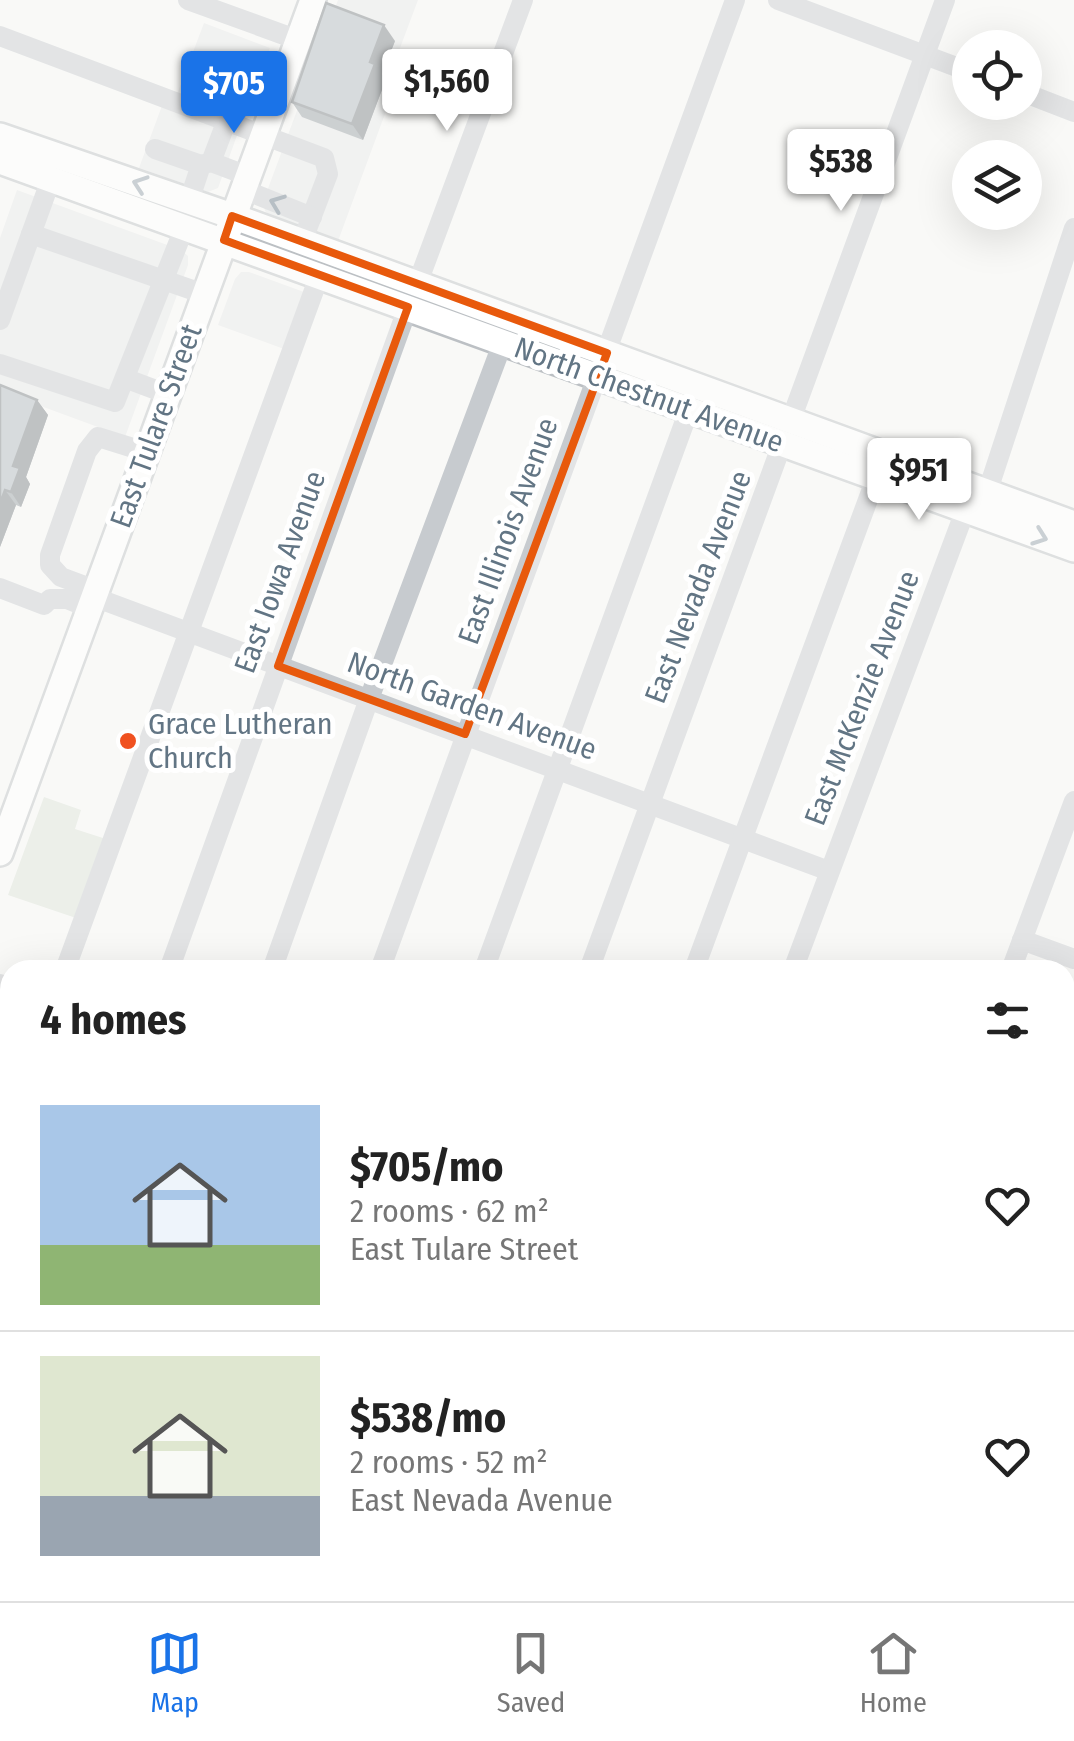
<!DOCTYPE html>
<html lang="en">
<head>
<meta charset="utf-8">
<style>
	:root { --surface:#fff; --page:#f2f2f2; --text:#222; --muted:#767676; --line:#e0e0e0; --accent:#1a73e8 }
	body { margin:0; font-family:"Fira Sans Condensed",sans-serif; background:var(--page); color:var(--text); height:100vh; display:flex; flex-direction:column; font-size:38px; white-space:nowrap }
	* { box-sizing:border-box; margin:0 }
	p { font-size:32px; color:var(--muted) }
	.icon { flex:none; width:55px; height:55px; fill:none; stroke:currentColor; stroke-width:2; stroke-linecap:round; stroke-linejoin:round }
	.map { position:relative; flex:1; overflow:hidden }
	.drawer { position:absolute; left:0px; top:960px; width:1075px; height:642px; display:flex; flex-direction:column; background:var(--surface); border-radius:30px 30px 0 0; box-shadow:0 10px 40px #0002 }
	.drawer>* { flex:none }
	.controls { position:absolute; left:952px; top:30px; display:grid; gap:20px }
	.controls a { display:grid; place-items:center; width:90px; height:90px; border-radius:50%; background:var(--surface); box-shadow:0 10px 40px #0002; font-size:50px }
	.price { position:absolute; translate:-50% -85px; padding:0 22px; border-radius:10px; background:#fff; color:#222; font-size:32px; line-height:65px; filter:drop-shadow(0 2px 5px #0008) }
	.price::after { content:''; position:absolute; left:50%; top:60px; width:30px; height:22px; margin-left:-15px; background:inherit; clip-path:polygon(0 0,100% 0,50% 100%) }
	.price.active { background:var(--accent); color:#fff }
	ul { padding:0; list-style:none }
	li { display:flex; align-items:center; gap:30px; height:250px; padding:0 40px }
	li+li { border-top:2px solid var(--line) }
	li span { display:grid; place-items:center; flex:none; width:280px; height:200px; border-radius:0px; color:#555 }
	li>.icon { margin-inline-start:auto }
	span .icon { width:120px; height:120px; fill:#fffc; stroke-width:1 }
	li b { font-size:42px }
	h2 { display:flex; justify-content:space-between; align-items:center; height:120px; padding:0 40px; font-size:42px }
	.menu { display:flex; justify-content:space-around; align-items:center; height:140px; border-top:2px solid var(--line); background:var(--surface); font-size:28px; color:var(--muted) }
	.menu a { display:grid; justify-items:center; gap:5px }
	.menu .active { color:var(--accent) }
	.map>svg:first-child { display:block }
	.built { fill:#e7e8e8 }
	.green { fill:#dbe2d7 }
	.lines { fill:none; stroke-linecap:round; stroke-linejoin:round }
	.major-casing { stroke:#bcc0c4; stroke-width:30 }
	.minor { stroke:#c7cbcf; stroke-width:20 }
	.major { stroke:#fff; stroke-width:25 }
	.wall { fill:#959da2 }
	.shaded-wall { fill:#797f84 }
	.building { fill:#adb6bc; stroke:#797f84; stroke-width:2.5 }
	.oneway { stroke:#919ea9 }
	.oneway2 { stroke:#677988 }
	.marked { fill:none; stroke:#e8590c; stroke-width:8; stroke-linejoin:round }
	.poi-dot { fill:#f05120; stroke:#fff; stroke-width:4 }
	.labels { text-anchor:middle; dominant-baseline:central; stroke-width:10; stroke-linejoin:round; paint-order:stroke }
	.street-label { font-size:30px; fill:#627584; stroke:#fff }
	.poi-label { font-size:30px; fill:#627584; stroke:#fff; text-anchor:start }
</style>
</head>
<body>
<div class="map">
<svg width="1074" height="1601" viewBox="0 0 1074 1601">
	<rect width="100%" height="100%" fill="#f9f9f7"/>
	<!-- built -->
	<g class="built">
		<path d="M338,0H418L391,72L399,76L338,241L270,216L265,211L263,202Z"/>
		<path d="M204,23L270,48L244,122L176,97Z"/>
		<path d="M163,103L239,130L218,188L208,192L139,168Z"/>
		<path d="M17,190L181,250L188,256V265L125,437L0,391V238Z"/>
		<path d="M241,272H249L304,292L284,349L218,325L235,279Z"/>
	</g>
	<!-- green -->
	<path class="green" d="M44,797L81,810L75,829L106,839L76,918L8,895Z"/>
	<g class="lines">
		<defs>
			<g id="major">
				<path d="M0,136L232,216L1074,524"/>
				<path d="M0,161L1074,549"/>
				<path d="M0,853L313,0"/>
			</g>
		</defs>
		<!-- major casing -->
		<use href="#major" class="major-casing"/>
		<!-- minor -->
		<g class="minor">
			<path d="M188,0L298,40"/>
			<path d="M778,0L970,72"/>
			<path d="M0,36L324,158L328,174L302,242"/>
			<path d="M1025,93L1074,112"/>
			<path d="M155,149L201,165L211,162L227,120"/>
			<path d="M211,162L248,176"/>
			<path d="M242,189L312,217"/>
			<path d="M189,201L201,165"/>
			<path d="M31,234L204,294"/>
			<path d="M417,285L523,0"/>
			<path d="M0,320L51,179"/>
			<path d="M0,364L115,402L185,226"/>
			<path d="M127,379L167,394"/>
			<path d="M0,588L44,605L50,599H67L89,608"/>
			<path d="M96,590L61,577L50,565V555L87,451L98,437L146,452"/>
			<path d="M94,597L829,871"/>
			<path d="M1022,940L1074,959"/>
			<path d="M65,970L320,274"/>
			<path d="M169,970L408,307"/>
			<path d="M272,970L369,699L503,342"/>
			<path d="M380,970L735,0"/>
			<path d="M484,970L689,410"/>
			<path d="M589,970L945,0"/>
			<path d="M694,970L876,478"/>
			<path d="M793,970L965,511L991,481L1074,228"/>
			<path d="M1011,970L1074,801"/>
			<path d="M0,984L10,988"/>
			<path d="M9,1124L10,1121"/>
			<path d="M1065,1391L1074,1367"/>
			<path d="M0,1425L10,1399"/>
			<path d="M482,1592L504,1601"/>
			<path d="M41,1601L44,1592"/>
			<path d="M147,1601L150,1592"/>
			<path d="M252,1601L256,1592"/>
			<path d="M358,1601L361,1592"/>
			<path d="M569,1601L572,1592"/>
			<path d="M602,1601L605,1592"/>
			<path d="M793,1601L796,1592"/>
			<path d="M988,1601L991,1592"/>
		</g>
		<!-- major -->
		<use href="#major" class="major"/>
	</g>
	<!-- wall -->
	<g class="wall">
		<path d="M395,41L382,74L386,79L363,140L302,117L292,102Z"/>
		<path d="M0,385L37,400L48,415L26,477L30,484L21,507L16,505L0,547Z"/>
	</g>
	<!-- shaded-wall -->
	<g class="shaded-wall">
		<path d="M384,25L395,41L382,74L386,79L363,140L352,124L370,62Z"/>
		<path d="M37,400L48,415L26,477L30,484L21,507L11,492L13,466Z"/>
		<path d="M5,490L16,505L0,547V504Z"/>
	</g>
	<!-- building -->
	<g class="building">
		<path d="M326,3L384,25L370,62L375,64L352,124L292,102Z"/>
		<path d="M0,385L37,400L13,466L20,468L11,492L5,490L0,504Z"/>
	</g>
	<!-- one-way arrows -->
	<defs><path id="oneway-chevron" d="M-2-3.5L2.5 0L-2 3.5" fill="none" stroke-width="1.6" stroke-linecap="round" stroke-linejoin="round" transform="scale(2.5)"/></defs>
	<g class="oneway">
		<use href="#oneway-chevron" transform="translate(140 184) rotate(-161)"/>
		<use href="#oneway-chevron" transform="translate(1040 537) rotate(20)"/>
	</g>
	<use class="oneway2" href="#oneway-chevron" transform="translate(277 203) rotate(-159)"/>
	<!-- marked area -->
	<path d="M0 0H1074V1601H0ZM232,216L607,353L465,734L278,666L408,307L224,240Z" fill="#f9f9f7" fill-opacity=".55" fill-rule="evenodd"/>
	<path class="marked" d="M232,216L607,353L465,734L278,666L408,307L224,240Z"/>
	<!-- markers -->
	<circle class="poi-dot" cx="128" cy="741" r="10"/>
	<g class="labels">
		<!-- street labels -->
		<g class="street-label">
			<text transform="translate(649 395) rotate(20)">North Chestnut Avenue</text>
			<text transform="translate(156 426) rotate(-70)">East Tulare Street</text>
			<text transform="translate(508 531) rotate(-70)">East Illinois Avenue</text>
			<text transform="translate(280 572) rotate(-70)">East Iowa Avenue</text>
			<text transform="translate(698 587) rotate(-69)">East Nevada Avenue</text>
			<text transform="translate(862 698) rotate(-69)">East McKenzie Avenue</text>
			<text transform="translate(472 706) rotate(20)">North Garden Avenue</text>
		</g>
		<!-- poi labels -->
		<g class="poi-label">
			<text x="148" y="724">Grace Lutheran<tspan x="148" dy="34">Church</tspan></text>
		</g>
	</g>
</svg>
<div class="controls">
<a><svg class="icon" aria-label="locate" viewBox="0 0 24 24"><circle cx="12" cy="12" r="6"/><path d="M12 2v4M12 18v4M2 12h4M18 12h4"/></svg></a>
<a><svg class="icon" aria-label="layers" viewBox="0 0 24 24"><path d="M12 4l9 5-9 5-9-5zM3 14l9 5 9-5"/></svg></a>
</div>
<b class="price" style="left:447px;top:134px">$1,560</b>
<b class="price active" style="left:234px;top:136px">$705</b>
<b class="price" style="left:841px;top:214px">$538</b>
<b class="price" style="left:919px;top:523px">$951</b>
<section class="drawer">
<h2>4 homes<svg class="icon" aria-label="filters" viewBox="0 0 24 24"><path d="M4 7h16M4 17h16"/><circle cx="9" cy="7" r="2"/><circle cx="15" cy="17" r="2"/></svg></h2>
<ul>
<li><span style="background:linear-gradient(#a9c7e8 70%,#8fb573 0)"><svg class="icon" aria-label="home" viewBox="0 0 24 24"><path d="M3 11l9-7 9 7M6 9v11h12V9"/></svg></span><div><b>$705/mo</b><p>2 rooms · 62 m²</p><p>East Tulare Street</p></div><svg class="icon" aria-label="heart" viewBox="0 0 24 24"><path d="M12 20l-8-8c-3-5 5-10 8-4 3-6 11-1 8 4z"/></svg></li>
<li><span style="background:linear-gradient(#dfe7d0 70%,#9aa5b1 0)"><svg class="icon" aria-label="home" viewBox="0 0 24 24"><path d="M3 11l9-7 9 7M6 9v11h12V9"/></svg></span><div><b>$538/mo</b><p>2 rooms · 52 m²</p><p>East Nevada Avenue</p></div><svg class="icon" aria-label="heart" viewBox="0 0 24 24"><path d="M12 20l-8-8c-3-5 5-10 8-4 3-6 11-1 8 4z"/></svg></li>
</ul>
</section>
</div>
<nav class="menu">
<a class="active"><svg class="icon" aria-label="map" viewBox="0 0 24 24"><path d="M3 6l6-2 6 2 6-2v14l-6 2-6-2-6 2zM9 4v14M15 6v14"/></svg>Map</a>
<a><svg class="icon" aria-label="saved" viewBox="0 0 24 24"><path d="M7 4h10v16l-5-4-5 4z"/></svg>Saved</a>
<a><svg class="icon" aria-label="home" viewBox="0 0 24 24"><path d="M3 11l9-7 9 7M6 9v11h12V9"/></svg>Home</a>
</nav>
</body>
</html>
